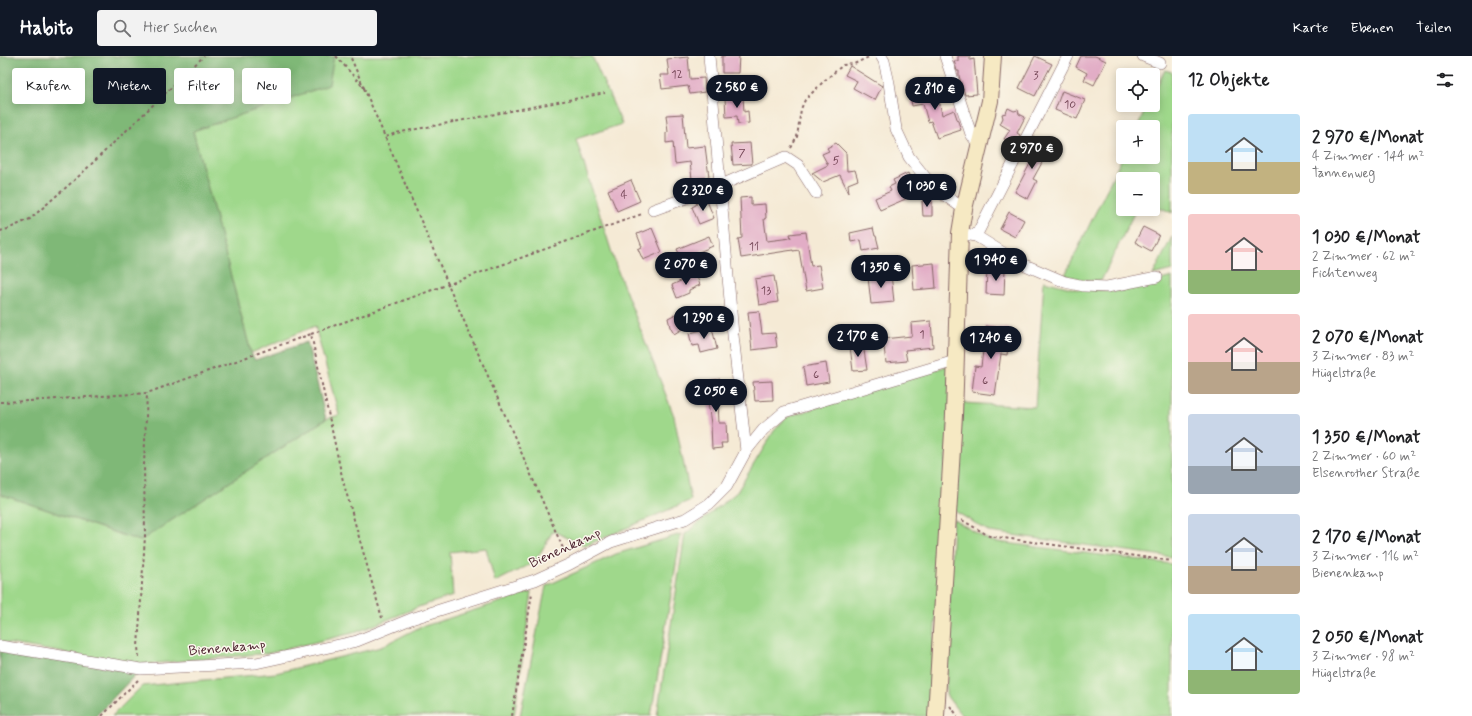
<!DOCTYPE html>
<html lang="de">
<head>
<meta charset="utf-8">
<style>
	:root { --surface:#fff; --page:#f2f2f2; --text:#202124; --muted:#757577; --accent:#111827 }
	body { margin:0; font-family:Mynerve,sans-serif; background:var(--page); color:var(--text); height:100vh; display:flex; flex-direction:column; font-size:15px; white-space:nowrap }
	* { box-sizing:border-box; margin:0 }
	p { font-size:13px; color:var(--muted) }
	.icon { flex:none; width:22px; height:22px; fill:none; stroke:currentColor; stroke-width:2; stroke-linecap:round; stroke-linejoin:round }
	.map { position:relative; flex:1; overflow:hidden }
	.side { display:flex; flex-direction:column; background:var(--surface); width:300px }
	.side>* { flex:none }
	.guide { position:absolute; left:12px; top:12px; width:380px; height:36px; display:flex; gap:8px }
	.tools { position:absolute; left:1116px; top:12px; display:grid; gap:8px }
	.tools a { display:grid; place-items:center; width:44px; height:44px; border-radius:4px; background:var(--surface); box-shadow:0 2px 10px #0003; font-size:20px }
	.price { position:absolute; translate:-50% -34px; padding:0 9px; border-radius:14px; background:var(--accent); color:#fff; font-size:13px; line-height:26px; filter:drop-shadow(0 1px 2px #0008) }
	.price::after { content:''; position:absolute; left:50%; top:24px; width:12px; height:9px; margin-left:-6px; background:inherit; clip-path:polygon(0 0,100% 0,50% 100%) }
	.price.current { background:#222; color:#fff }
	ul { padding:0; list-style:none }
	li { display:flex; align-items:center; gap:12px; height:100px; padding:0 16px }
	li span { display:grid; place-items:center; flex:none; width:112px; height:80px; border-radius:4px; color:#555 }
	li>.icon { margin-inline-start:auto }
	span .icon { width:48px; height:48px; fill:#fffc; stroke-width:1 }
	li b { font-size:17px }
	h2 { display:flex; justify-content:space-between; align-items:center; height:48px; padding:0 16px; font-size:17px }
	.pill { padding:0 14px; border-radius:4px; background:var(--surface); box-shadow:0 2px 10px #0003; font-size:14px; line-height:36px }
	.pill.current { background:var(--accent); color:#fff }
	header { display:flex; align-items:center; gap:24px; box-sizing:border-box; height:56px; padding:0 20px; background:var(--accent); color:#fff }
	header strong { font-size:19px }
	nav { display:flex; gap:22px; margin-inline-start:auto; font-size:14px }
	.search { width:280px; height:36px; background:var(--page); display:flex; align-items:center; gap:10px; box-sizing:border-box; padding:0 14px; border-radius:4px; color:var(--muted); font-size:15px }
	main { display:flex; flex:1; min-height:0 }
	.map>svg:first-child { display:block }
	.green { fill:#9fd88b; stroke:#747c5b }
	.forest { fill:#7fb877; stroke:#646c51 }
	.building { fill:#e2adc6 }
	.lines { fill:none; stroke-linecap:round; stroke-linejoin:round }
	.street-casing { stroke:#866666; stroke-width:12 }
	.secondary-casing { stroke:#866666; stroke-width:18 }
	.path { stroke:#866666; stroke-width:2; stroke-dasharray:3 3; stroke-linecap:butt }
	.street { stroke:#fff; stroke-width:11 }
	.secondary { stroke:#f6e9c3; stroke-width:16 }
	.labels { text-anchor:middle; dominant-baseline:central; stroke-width:3; stroke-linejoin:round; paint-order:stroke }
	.number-label { font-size:12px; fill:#704252 }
	.street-label { font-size:14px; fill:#4a1f2b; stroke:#fbf7ec }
</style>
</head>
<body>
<header>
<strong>Habito</strong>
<div class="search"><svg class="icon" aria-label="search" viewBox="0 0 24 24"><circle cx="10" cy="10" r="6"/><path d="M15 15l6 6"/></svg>Hier suchen</div>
<nav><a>Karte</a><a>Ebenen</a><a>Teilen</a></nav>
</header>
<main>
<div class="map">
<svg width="1172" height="660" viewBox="0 0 1172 660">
	<rect width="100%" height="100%" fill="#fbf7ec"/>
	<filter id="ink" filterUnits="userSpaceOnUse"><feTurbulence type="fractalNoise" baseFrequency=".025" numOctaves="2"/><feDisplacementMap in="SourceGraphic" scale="8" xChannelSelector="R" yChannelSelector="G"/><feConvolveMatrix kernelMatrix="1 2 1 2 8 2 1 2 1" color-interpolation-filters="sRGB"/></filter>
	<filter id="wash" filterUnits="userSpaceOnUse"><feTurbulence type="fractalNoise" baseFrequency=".012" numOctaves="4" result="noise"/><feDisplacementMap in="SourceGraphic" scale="16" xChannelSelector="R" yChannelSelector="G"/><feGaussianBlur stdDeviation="0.9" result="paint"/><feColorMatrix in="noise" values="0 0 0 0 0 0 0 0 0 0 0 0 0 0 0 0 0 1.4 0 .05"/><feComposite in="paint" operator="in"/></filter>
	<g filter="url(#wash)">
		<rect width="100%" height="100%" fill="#f5ead5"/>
		<!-- green -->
		<g class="green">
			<path d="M334,0H592L622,68L576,83L617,213L674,360L691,444L585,490L553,475L535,506L495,526L486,492L450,496L453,540L421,550L357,576L270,597L136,609L0,586V438L140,485L326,363L339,359L315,270L251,297L193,75L328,29Z"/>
			<path d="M1165,14L1172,16V157L1153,148V123H1123V153H1136L1101,225L1085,224L1065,219L1123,100V101H1153V71H1137L1148,49H1153V38Z"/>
			<path d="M1172,181V214L1153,219Z"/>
			<path d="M1172,221V501L990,476L953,454L963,347L1035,351L1044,225L1075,233L1120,235Z"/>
			<path d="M953,308L929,660H657L685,478L737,436L774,375L787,361Z"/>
			<path d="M953,463L990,485L1172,508V660H962L946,639Z"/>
			<path d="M681,478L651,660H520L546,530L616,498Z"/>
			<path d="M532,536L514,660H112L142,630L276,617L381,591L418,572Z"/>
		</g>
		<!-- forest -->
		<g class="forest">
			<path d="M0,0H334L329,29L193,75L251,297L255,304L307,286L326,363L140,485L0,438Z"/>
			<path d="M0,594L138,616L96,660H0Z"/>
		</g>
		<g id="blocks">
			<!-- building -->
			<g class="building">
				<path d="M722,0H739L738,17H722Z"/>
				<path d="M958,0H970V4L974,3L977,38L965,39L959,20V15H957L954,5H958Z"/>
				<path d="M1035,0L1052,8L1035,40L1019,32Z"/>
				<path d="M1081,0H1095L1106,5L1094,29L1084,24L1087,17L1076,11Z"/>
				<path d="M688,1L690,23L704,22L705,36L690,38L688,30L662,33L660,19H669L667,3Z"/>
				<path d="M850,10L882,30L875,44L853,32L857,25L845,19Z"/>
				<path d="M936,29L942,59L954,54L961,74L937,82L931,65L928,66L923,48L912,50L909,34Z"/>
				<path d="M1062,35L1085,44L1077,63L1055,54Z"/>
				<path d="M743,40L744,56L748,55L749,67L738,68L737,60L726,61L725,42Z"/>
				<path d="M1008,52L1014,55L1018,54L1019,58L1025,61L1017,77L1020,79L1015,89L1004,83L1010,74L1000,68L1003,62L1002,58L1006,57Z"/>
				<path d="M683,58L686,92L705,90L709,121L692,123L690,106L675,108L673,86L666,87V77L668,76L666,59Z"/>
				<path d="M1032,86L1049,94L1033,123L1037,125L1028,143L1015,136L1032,104L1028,102L1030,97L1027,95Z"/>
				<path d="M750,87L752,108L733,109L731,88Z"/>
				<path d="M836,87L846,97L847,115L855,114L858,124L848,128L849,137L840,119L823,126L812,117L828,109L822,98L829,95L827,92Z"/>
				<path d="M908,117L917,138L880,154L875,142L891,135L889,131L895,128L893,124Z"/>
				<path d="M631,124L640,145L617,155L608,134Z"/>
				<path d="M751,141V149L765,148L766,162L764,163L767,185L791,182L790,178L806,176L811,210L819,209L823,232L806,235L799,194L793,195V194L741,202L738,183L742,182L740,142Z"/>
				<path d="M700,144L703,146L707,145L714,162L699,168L692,151L696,149L697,145Z"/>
				<path d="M922,145H932V160H923Z"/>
				<path d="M1009,156L1024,164L1015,181L1000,173Z"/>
				<path d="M1143,171L1159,179L1151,195L1135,186Z"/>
				<path d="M652,172L662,196L643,204L638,193L642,191L637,178Z"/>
				<path d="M873,172L875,180H876L879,192L863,195L861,184L851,186L850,177Z"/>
				<path d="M709,180L713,190L699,196L704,209L687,216L677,193Z"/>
				<path d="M934,207L936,232L914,234L912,209Z"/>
				<path d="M987,213H1005L1004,239L986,238Z"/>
				<path d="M696,218L700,229L689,234V237L677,242L672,229Z"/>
				<path d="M891,218L894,246L871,248L868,221Z"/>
				<path d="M774,220L778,246L759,249L755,223Z"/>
				<path d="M759,255L762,278L775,277L777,291L752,294L748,256Z"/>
				<path d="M680,256L687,270L674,278L670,271L668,262Z"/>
				<path d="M931,265L933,291L905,294L907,305L886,307L883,283L912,280L911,267Z"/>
				<path d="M986,270L1010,273L1007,299L1001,298L995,339L972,336L975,310L981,311Z"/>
				<path d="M712,272L717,293L701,297L699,289L692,290L689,277Z"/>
				<path d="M863,288L867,314L853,315L850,290Z"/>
				<path d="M826,307L829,326L806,330L803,311Z"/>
				<path d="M720,323L721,334H724L725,345L718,346L719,367H726L727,387H721L722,392L712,393L711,368L705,325Z"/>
				<path d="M772,325L773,344L755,345L753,326Z"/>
			</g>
		</g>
	</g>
	<g filter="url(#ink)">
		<use href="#blocks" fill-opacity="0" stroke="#866666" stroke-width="1"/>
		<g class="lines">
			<defs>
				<g id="street">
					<path d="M709,0L733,279L746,395"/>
					<path d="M881,0L884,5L889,27L896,73L909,101L933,131L964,153"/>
					<path d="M945,0L971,78L980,91"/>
					<path d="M1143,0L1160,7"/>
					<path d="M653,154L719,130L786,101L798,109L816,137"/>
					<path d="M960,177L976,180L1068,0"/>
					<path d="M976,180L1018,206L1065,226L1084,230L1107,231L1157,221"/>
					<path d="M0,590L141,613L256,607L357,585L411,563L535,524L570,508L611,486L685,463L709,448L727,430L746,395L763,374L784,356L955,305"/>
				</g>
				<path id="secondary" d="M936,660L954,359L960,177L964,153L990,45L993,0"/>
			</defs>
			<!-- street casing -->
			<use href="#street" class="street-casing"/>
			<!-- secondary casing -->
			<use href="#secondary" class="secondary-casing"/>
			<!-- path -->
			<g class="path">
				<path d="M336,0L364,32L350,0"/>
				<path d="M364,32L448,228L565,497"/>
				<path d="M386,81L396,77L605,37"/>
				<path d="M791,92L797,81L801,53L805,44L824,25L843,9L854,8L871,0"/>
				<path d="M0,175L8,173L30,163L79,120L204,0"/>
				<path d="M311,278L642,158"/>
				<path d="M0,346L29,345L147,337L311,278L343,425L382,562"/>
				<path d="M962,464L989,480L1172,505"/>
				<path d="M139,601L138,591L145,480L144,409L147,337"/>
				<path d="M950,650L958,660"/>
				<path d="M102,660L138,624"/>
				<path d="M512,660L532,537"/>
			</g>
			<!-- street -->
			<use href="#street" class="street"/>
			<!-- secondary -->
			<use href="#secondary" class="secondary"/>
		</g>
	</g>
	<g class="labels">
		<!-- number labels -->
		<g class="number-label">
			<text x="677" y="19">12</text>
			<text x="1036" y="20">3</text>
			<text x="1070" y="49">10</text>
			<text x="742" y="98">7</text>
			<text x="836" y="105">5</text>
			<text x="624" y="139">4</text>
			<text x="754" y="191">11</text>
			<text x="766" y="235">13</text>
			<text x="922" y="279">1</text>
			<text x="816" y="319">6</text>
			<text x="985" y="325">6</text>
		</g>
		<!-- street labels -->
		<g class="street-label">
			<text transform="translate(565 492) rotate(-25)">Bienenkamp</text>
			<text transform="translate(227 592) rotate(-5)">Bienenkamp</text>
		</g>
	</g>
</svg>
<div class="tools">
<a><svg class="icon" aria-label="locate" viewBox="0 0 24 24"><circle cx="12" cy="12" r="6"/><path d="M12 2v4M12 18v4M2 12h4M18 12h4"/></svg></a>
<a>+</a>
<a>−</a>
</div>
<b class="price" style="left:737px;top:53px">2 580 €</b>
<b class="price" style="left:935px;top:55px">2 810 €</b>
<b class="price current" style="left:1032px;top:114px">2 970 €</b>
<b class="price" style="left:927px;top:152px">1 030 €</b>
<b class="price" style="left:703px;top:156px">2 320 €</b>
<b class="price" style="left:996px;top:226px">1 940 €</b>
<b class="price" style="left:686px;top:230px">2 070 €</b>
<b class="price" style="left:881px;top:233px">1 350 €</b>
<b class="price" style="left:704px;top:284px">1 290 €</b>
<b class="price" style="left:858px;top:302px">2 170 €</b>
<b class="price" style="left:991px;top:304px">1 240 €</b>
<b class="price" style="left:716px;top:357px">2 050 €</b>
<div class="guide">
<a class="pill">Kaufen</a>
<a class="pill current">Mieten</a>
<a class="pill">Filter</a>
<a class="pill">Neu</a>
</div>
</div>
<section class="side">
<h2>12 Objekte<svg class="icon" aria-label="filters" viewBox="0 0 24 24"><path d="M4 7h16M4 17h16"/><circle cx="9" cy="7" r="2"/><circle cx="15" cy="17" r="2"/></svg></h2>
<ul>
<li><span style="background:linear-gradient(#bfe0f5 60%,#c2b280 0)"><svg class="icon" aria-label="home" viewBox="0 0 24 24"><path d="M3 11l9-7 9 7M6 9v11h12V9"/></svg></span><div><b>2 970 €/Monat</b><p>4 Zimmer · 144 m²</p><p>Tannenweg</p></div></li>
<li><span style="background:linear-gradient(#f6c9c9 70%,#8fb573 0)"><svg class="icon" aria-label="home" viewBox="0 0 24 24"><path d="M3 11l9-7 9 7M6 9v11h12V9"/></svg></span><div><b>1 030 €/Monat</b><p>2 Zimmer · 62 m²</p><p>Fichtenweg</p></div></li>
<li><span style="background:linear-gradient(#f6c9c9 60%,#b9a48a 0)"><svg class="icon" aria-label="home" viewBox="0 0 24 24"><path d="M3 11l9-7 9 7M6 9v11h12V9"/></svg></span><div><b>2 070 €/Monat</b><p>3 Zimmer · 83 m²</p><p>Hügelstraße</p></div></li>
<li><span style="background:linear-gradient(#c9d6e8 65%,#9aa5b1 0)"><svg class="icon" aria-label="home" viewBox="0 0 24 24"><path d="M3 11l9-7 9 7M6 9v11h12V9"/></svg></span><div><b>1 350 €/Monat</b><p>2 Zimmer · 60 m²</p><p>Elsenrother Straße</p></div></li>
<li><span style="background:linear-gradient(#c9d6e8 65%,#b9a48a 0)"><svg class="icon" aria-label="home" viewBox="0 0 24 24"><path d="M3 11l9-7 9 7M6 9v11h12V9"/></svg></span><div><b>2 170 €/Monat</b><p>3 Zimmer · 116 m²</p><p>Bienenkamp</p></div></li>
<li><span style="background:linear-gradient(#bfe0f5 70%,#8fb573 0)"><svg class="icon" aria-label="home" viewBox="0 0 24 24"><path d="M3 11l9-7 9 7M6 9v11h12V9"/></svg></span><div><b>2 050 €/Monat</b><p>3 Zimmer · 98 m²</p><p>Hügelstraße</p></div></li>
</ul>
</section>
</main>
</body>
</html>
